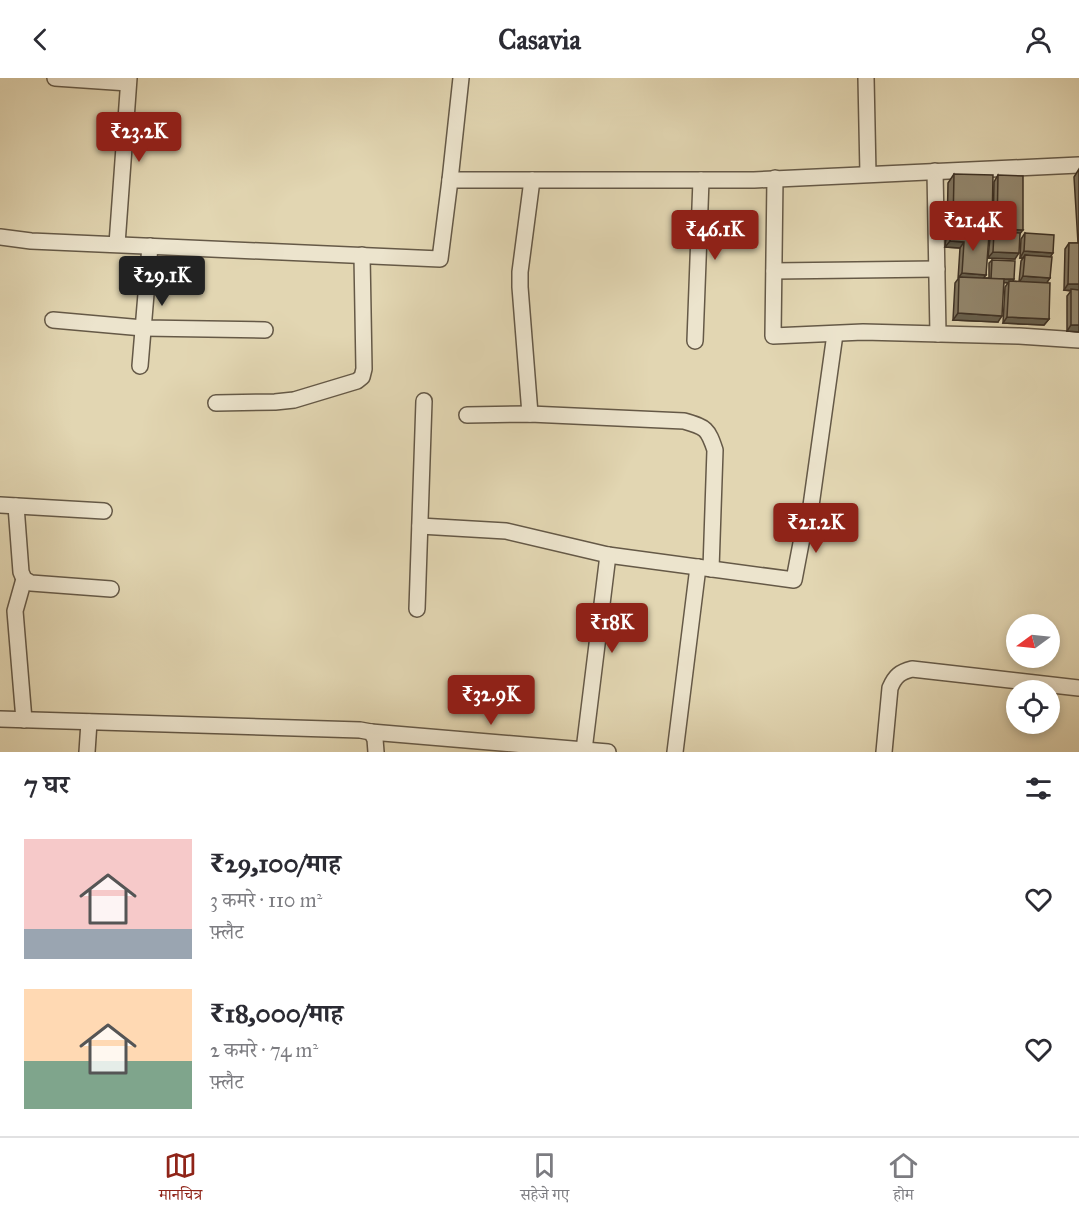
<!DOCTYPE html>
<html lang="hi">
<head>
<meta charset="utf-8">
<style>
	:root { --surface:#fff; --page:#f2f2f3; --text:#2b2b33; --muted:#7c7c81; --line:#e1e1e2; --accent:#8f2418 }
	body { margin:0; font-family:"IM FELL Great Primer","Noto Serif Devanagari",serif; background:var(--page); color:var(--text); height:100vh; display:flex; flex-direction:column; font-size:22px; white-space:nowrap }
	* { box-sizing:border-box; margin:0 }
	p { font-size:20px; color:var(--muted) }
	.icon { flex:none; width:33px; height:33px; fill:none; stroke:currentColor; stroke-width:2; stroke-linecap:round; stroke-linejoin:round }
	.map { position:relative; height:674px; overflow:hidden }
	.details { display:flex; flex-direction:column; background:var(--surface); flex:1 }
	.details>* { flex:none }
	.needle { width:39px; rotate:255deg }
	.fabs { position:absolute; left:1006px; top:536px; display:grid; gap:12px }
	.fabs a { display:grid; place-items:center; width:54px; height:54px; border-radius:50%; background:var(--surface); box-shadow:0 3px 9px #0003; font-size:30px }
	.price { position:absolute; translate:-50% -51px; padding:0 14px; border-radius:6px; background:var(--accent); color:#fff; font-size:20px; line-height:39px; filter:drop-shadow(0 2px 3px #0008) }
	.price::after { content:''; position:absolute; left:50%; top:36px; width:18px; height:14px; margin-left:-9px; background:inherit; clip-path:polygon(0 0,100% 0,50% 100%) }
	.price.on { background:#222; color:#fff }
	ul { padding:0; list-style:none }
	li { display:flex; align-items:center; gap:18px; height:150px; padding:0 24px }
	li span { display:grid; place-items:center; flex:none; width:168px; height:120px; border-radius:0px; color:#555 }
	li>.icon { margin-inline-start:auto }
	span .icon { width:72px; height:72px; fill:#fffc; stroke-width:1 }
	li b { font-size:26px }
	h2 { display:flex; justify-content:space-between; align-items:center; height:72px; padding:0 24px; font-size:26px }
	header { display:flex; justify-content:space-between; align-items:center; height:78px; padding:0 24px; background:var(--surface); font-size:27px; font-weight:800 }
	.tab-bar { display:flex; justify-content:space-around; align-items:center; height:84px; border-top:2px solid var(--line); background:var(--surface); font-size:16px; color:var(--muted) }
	.tab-bar a { display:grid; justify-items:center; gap:3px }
	.tab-bar .on { color:var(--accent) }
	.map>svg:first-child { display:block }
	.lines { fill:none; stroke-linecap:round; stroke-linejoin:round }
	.street-casing { stroke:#655947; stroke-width:18 }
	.street { stroke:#ece4cd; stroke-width:15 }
	.wall { fill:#7e735e; stroke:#3b2f23; stroke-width:1.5 }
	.shaded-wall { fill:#665e4c; stroke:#3b2f23; stroke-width:1.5 }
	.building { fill:#92866d; stroke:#3b2f23; stroke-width:1.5 }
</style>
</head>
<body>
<header><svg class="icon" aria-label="back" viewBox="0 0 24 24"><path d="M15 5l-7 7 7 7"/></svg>Casavia<svg class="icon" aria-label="person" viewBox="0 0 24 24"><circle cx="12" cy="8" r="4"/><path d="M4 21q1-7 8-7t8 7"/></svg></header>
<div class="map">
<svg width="1079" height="674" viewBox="0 0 1079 674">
	<rect width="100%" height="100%" fill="#e2d6b2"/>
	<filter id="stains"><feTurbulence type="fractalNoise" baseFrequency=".00333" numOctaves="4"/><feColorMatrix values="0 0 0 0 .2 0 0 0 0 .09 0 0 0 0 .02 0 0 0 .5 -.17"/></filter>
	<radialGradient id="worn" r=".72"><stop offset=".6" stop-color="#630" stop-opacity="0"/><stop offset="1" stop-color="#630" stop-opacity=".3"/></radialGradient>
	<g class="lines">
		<defs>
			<g id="street">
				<path d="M55,0L128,5"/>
				<path d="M866,0L868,96"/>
				<path d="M935,93L938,256"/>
				<path d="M775,100L773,258L863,254L1019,258L1079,262"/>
				<path d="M450,102L461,0"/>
				<path d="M0,159L31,163L440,181L450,102H754L1079,87"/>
				<path d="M117,166L129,0"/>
				<path d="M774,193L937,191"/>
				<path d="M53,242L143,250L265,252"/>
				<path d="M695,263L701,102"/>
				<path d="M140,288L150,168"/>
				<path d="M216,325L275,324L294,322L357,303L362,299L364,291L362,177"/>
				<path d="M530,336L520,209V194L532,102"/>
				<path d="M467,337L530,336L684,343C706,349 708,351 715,372L711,491"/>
				<path d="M0,427L104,433"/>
				<path d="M16,428L21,494L24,501L31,505L111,511"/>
				<path d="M420,448L506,453L608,477L794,502L802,460L809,442L835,256"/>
				<path d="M417,531L424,323"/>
				<path d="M0,641L360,652L371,654L375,661L376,674"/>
				<path d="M24,642L15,533L24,501"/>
				<path d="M371,654L608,674"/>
				<path d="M584,672L608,477"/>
				<path d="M87,674L89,644"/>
				<path d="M675,674L698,489"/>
				<path d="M884,674L890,610C895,598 900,594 912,591L1079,610"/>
			</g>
		</defs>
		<!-- street casing -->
		<use href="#street" class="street-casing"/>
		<!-- street -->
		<use href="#street" class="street"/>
	</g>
	<!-- wall -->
	<g class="wall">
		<path d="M1079,91V254L1067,253V218L1071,213L1064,212L1065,171L1069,165H1078L1074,99Z"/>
		<path d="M954,96L985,157L986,197L983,200H989V185L992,182L1013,203L1019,204L1021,183L1023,180H1020L1021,161L1025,155L1050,179V200L1046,205L1049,241L1044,247L1003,245L1005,209L1008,205L1004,204L998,244L953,242L955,205L958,201L960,170L945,169L946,160L949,156H947L948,105Z"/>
		<path d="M998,97L1020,155L1015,181L988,180L990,160L993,155L994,104Z"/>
	</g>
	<!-- shaded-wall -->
	<g class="shaded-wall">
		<path d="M953,147L992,148L986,157L951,154L949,156H947Z"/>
		<path d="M997,151L1023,152L1018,158H993Z"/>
		<path d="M950,163L964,164L960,170L945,169Z"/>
		<path d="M1024,173L1053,175L1049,181L1025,177L1023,180H1020Z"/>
		<path d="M993,174L1019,175L1015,181L988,180Z"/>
		<path d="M962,195L986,197L981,203L959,199Z"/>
		<path d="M1023,198L1050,200L1046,206L1019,205Z"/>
		<path d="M991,201H1014L1012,205L989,204Z"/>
		<path d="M1068,206H1079V213L1064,212Z"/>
		<path d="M958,235L1002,238L998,244L953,242Z"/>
		<path d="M1007,239L1049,241L1044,247L1003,245Z"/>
		<path d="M1071,247H1079V254L1067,253Z"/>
	</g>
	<!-- building -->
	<g class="building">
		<path d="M954,96L993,97L992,148L953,147Z"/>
		<path d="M998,97L1023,98V152L997,151Z"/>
		<path d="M951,154L989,157L986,197L962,195L964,164L950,163Z"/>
		<path d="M994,154L1020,155L1019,175L993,174Z"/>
		<path d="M1025,155L1054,157L1053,175L1024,173Z"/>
		<path d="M1069,165H1079V206H1068Z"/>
		<path d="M1025,177L1052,179L1050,200L1023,198Z"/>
		<path d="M992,182L1015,183L1014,201H991Z"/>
		<path d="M959,199L1004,201L1002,238L958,235Z"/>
		<path d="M1009,203L1050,205L1049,241L1007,239Z"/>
		<path d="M1071,211L1079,212V247H1071Z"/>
	</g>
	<rect width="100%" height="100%" filter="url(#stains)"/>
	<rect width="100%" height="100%" fill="url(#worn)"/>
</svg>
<div class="fabs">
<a><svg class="needle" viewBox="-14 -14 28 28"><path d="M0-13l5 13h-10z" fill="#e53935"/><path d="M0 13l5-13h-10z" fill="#7c7c81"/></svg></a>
<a><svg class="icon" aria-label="locate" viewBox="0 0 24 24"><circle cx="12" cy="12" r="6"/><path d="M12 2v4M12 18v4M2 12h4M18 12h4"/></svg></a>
</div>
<b class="price" style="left:139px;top:85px">₹23.2K</b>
<b class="price" style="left:973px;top:174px">₹21.4K</b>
<b class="price" style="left:715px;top:183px">₹46.1K</b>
<b class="price on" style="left:162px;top:229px">₹29.1K</b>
<b class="price" style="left:816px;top:476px">₹21.2K</b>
<b class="price" style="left:612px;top:576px">₹18K</b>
<b class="price" style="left:491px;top:648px">₹32.9K</b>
</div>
<section class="details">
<h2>7 घर<svg class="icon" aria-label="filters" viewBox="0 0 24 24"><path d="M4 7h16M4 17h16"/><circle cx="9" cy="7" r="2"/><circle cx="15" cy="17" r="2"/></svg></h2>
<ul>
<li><span style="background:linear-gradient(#f6c9c9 75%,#9aa5b1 0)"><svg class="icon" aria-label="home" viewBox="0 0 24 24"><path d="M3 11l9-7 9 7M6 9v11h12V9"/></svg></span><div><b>₹29,100/माह</b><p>3 कमरे · 110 m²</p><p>फ़्लैट</p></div><svg class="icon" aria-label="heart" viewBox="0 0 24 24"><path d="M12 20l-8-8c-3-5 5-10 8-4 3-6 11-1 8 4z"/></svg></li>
<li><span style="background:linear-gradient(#ffd9b3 60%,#7fa58c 0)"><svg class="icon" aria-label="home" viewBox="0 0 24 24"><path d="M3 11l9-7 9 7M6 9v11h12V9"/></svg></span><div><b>₹18,000/माह</b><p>2 कमरे · 74 m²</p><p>फ़्लैट</p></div><svg class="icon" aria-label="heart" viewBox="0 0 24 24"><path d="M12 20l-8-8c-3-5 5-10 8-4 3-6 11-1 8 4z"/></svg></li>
</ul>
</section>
<nav class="tab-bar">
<a class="on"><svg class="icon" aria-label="map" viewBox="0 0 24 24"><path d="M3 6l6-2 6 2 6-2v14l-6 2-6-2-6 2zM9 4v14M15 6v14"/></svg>मानचित्र</a>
<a><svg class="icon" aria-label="saved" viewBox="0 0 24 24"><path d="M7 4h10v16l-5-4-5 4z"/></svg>सहेजे गए</a>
<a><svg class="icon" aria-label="home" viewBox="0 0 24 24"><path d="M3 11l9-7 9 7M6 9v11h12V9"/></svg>होम</a>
</nav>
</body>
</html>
